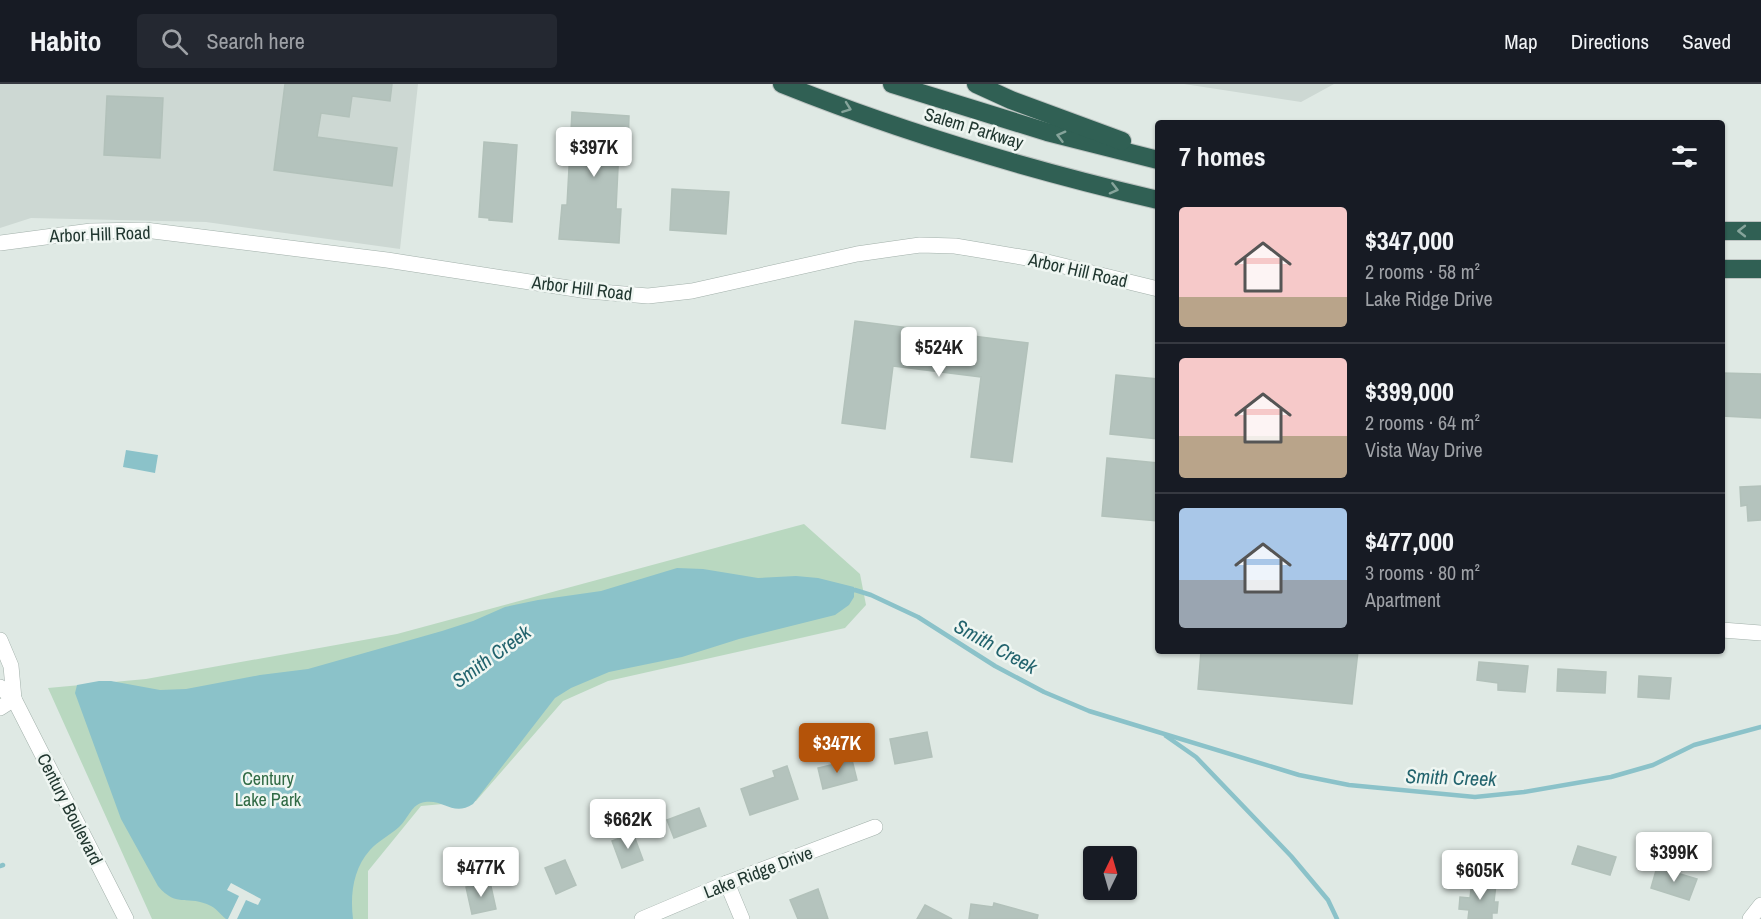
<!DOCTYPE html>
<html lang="en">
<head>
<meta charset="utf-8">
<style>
	:root { --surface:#171b24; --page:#242831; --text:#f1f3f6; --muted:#9ea1a6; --line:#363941; --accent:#b45309 }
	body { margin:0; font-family:"Archivo Narrow",sans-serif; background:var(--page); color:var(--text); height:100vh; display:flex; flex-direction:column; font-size:22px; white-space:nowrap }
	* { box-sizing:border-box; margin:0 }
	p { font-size:20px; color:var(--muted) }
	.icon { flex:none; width:33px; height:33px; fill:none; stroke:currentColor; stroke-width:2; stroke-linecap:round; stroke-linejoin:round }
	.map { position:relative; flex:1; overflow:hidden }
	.panel { position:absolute; left:1155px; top:36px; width:570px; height:534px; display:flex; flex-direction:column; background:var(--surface); border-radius:6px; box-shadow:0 2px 4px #0004 }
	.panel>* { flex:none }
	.needle { width:39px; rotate:5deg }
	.fabs { position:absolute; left:1083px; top:762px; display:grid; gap:12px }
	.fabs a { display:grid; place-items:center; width:54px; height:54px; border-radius:6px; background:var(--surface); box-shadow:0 2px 4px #0004; font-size:30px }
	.price { position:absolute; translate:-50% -51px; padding:0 14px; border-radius:6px; background:#fff; color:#222; font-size:20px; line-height:39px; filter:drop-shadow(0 2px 3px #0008) }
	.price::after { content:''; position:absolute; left:50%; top:36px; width:18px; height:14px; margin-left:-9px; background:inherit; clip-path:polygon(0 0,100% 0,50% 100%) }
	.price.active { background:var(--accent); color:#fff }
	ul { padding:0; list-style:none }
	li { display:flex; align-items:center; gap:18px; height:150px; padding:0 24px }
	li+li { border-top:2px solid var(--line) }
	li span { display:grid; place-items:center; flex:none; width:168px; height:120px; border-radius:6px; color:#555 }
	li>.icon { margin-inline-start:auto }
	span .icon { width:72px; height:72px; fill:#fffc; stroke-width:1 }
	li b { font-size:26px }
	h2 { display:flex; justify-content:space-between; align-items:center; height:72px; padding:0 24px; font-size:26px }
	header { display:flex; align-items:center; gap:36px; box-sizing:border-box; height:84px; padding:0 30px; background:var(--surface); border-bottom:2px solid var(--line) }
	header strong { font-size:28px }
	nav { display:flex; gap:33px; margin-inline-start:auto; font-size:21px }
	.search { width:420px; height:54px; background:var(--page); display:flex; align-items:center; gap:15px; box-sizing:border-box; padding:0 21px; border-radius:6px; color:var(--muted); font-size:22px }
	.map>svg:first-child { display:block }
	.built { fill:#cdd8d3 }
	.green { fill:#b9d8c0 }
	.water { fill:#8bc2c9 }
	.pier { fill:#dfe9e4 }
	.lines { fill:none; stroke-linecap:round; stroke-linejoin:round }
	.stream { stroke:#8bc2c9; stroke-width:4.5 }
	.building { fill:#b4c3bd; stroke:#b2c1ba; stroke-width:1.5 }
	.minor-casing { stroke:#a2b0aa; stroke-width:16 }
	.motorway-casing { stroke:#bcc3c1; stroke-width:20 }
	.minor { stroke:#fff; stroke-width:15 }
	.motorway { stroke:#306054; stroke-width:18 }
	.oneway { stroke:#86a49b }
	.labels { text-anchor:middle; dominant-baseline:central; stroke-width:5; stroke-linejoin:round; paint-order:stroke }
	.street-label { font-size:18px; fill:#213730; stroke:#eff6f2 }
	.park-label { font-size:18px; fill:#306a44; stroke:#eff6f2 }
	.water-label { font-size:20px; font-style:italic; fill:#22636d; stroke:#eff6f2 }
</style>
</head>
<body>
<header>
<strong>Habito</strong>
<div class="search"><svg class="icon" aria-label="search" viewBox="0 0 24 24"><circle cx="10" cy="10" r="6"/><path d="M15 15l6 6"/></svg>Search here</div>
<nav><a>Map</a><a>Directions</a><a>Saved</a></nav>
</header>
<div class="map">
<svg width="1761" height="835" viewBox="0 0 1761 835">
	<rect width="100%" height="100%" fill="#dfe9e4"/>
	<!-- built -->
	<g class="built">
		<path d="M0,0H418L400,165L206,138L31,134L0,144Z"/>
		<path d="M1184,0H1334L1301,18Z"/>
	</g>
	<!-- green -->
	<path class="green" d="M804,440L860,490L866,521L845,544L608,597L563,617L476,717L421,722L368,787V835H152L48,604L146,595L397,550Z"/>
	<!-- water -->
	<g class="water">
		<path d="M126,366L158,371L155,389L123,383Z"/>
		<path d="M677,484L703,485L758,494L796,492L818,494L854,503V513L849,521L835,531L739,555L682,573L609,588L571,604L555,614L473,720C453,733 444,715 425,718C411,720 409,734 399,743C390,751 378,757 370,766C353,785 350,811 353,835H226C221,831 217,825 211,822C188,810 177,825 158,802L121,735L75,609L77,601L99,597H111L160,606L186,605L260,591L308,585L442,547L473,537L505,523L538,516L601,507Z"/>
	</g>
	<!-- pier -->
	<path class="pier" d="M231,799L261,815L258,821L246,816L237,835H228L239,812L227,806Z"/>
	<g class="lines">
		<!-- stream -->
		<g class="stream">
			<path d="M850,507L855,506L871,511L918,533L995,582L1044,608L1089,627L1299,691L1349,701L1475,713L1524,708L1611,693L1653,681L1694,661L1761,643"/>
			<path d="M1166,652L1196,673L1291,772L1328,816L1337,835"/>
			<path d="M0,782L3,781"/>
		</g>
	</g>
	<!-- building -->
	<g class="building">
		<path d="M285,0H392L390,17L352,12L349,33L321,29L317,53L397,64L392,102L274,86Z"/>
		<path d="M107,12L163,14L160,74L104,71Z"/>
		<path d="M572,28L629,32L628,64L619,63L616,125H621L619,159L559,155L562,121H567Z"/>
		<path d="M484,58L517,61L512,138L489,136V134L479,133Z"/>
		<path d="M672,105L729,108L726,150L670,146Z"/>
		<path d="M855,237L1028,259L1012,378L971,373L981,293L893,282L885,345L842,339Z"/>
		<path d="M1722,289L1761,290V334L1722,332Z"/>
		<path d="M1116,291L1158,295V355L1110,350Z"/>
		<path d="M1107,374L1158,379V437L1102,432Z"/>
		<path d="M1761,402V436L1748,437L1747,421L1741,422L1740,403Z"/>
		<path d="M1201,567H1358L1352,620L1198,605Z"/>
		<path d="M1479,578L1528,582L1525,608L1498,606V599L1477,596Z"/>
		<path d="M1558,585L1606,588L1605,609L1557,607Z"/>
		<path d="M1639,592L1671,594L1669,615L1638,613Z"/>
		<path d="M927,648L932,673L895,680L890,655Z"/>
		<path d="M852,676L857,696L823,705L818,684Z"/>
		<path d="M787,682L798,715L750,731L741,705L775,693L773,687Z"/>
		<path d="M699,724L706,742L674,754L667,736Z"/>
		<path d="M633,749L643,776L622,784L612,757Z"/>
		<path d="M1578,762L1616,773L1610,791L1572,780Z"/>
		<path d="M565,776L576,801L556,810L545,784Z"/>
		<path d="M1657,783L1697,795L1689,816L1651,804Z"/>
		<path d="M1472,797L1496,800L1494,818H1498L1497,829H1492V835H1468L1469,826L1459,825L1460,813L1470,814Z"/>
		<path d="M490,798L496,825L472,830L466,803Z"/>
		<path d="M818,805L828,835H798L790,816Z"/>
		<path d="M994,819L1038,831L1037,835H969L971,820L993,823Z"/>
		<path d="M925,821L952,835H917Z"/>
	</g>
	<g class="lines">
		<defs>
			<g id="minor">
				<path d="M0,159L91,147L145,146L387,176L588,207L648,212L692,207L857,170L920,161L955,162L1039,176L1158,205"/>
				<path d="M1722,546L1761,549"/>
				<path d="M0,556L11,582L14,615"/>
				<path d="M0,603L14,615L126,835"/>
				<path d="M0,624L14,615"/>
				<path d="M727,799L742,835"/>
				<path d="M642,835L727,799L875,743"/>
				<path d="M1750,835L1761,821"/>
			</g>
			<g id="motorway">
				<path d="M782,0C904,49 1030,86 1158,116"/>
				<path d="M892,0L1047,48L1158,76"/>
				<path d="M976,0L1011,16L1122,57"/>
				<path d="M1722,147H1761"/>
				<path d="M1722,185H1761"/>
			</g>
		</defs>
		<!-- minor casing -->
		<use href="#minor" class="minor-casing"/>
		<!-- motorway casing -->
		<use href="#motorway" class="motorway-casing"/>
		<!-- minor -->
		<use href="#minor" class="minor"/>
		<!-- motorway -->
		<use href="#motorway" class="motorway"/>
	</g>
	<!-- one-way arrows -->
	<defs><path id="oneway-chevron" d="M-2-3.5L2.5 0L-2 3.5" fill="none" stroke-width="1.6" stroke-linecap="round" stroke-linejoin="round" transform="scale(1.5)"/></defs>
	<g class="oneway">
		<use href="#oneway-chevron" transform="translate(847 24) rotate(20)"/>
		<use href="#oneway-chevron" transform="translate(1061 52) rotate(-165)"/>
		<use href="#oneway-chevron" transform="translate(1114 105) rotate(14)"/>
		<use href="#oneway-chevron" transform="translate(1742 147) rotate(-180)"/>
	</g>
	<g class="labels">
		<!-- street labels -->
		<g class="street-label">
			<text transform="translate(974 44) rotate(17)">Salem Parkway</text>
			<text transform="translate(100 150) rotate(-2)">Arbor Hill Road</text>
			<text transform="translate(1078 186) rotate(13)">Arbor Hill Road</text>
			<text transform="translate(582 204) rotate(7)">Arbor Hill Road</text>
			<text transform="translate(70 725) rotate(63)">Century Boulevard</text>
			<text transform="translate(758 788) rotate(-21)">Lake Ridge Drive</text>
		</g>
		<!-- park labels -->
		<g class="park-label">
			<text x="268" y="694">Century<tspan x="268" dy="21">Lake Park</tspan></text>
		</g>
		<!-- water labels -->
		<g class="water-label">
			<text transform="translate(996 562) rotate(29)">Smith Creek</text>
			<text transform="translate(491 572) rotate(-36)">Smith Creek</text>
			<text transform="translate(1451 693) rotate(2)">Smith Creek</text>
		</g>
	</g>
</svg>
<div class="fabs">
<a><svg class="needle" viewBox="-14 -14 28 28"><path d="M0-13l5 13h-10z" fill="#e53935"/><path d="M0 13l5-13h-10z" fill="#9ea1a6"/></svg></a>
</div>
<b class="price" style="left:594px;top:94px">$397K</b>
<b class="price" style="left:939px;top:294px">$524K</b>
<b class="price active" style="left:837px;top:690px">$347K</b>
<b class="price" style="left:628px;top:766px">$662K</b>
<b class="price" style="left:1674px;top:799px">$399K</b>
<b class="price" style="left:481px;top:814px">$477K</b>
<b class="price" style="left:1480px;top:817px">$605K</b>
<section class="panel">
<h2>7 homes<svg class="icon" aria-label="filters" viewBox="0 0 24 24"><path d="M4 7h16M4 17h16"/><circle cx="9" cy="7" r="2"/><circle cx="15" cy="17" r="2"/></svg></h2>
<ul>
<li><span style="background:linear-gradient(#f6c9c9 75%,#b9a48a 0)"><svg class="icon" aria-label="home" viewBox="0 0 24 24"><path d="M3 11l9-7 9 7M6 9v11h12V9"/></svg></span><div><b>$347,000</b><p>2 rooms · 58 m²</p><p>Lake Ridge Drive</p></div></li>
<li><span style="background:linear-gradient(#f6c9c9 65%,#b9a48a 0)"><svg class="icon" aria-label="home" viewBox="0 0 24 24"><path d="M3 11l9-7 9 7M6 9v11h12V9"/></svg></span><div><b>$399,000</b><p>2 rooms · 64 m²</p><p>Vista Way Drive</p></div></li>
<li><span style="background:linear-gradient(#a9c7e8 60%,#9aa5b1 0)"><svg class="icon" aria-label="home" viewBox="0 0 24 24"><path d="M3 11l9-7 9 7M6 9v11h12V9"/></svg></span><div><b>$477,000</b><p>3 rooms · 80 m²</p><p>Apartment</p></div></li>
</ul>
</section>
</div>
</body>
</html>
